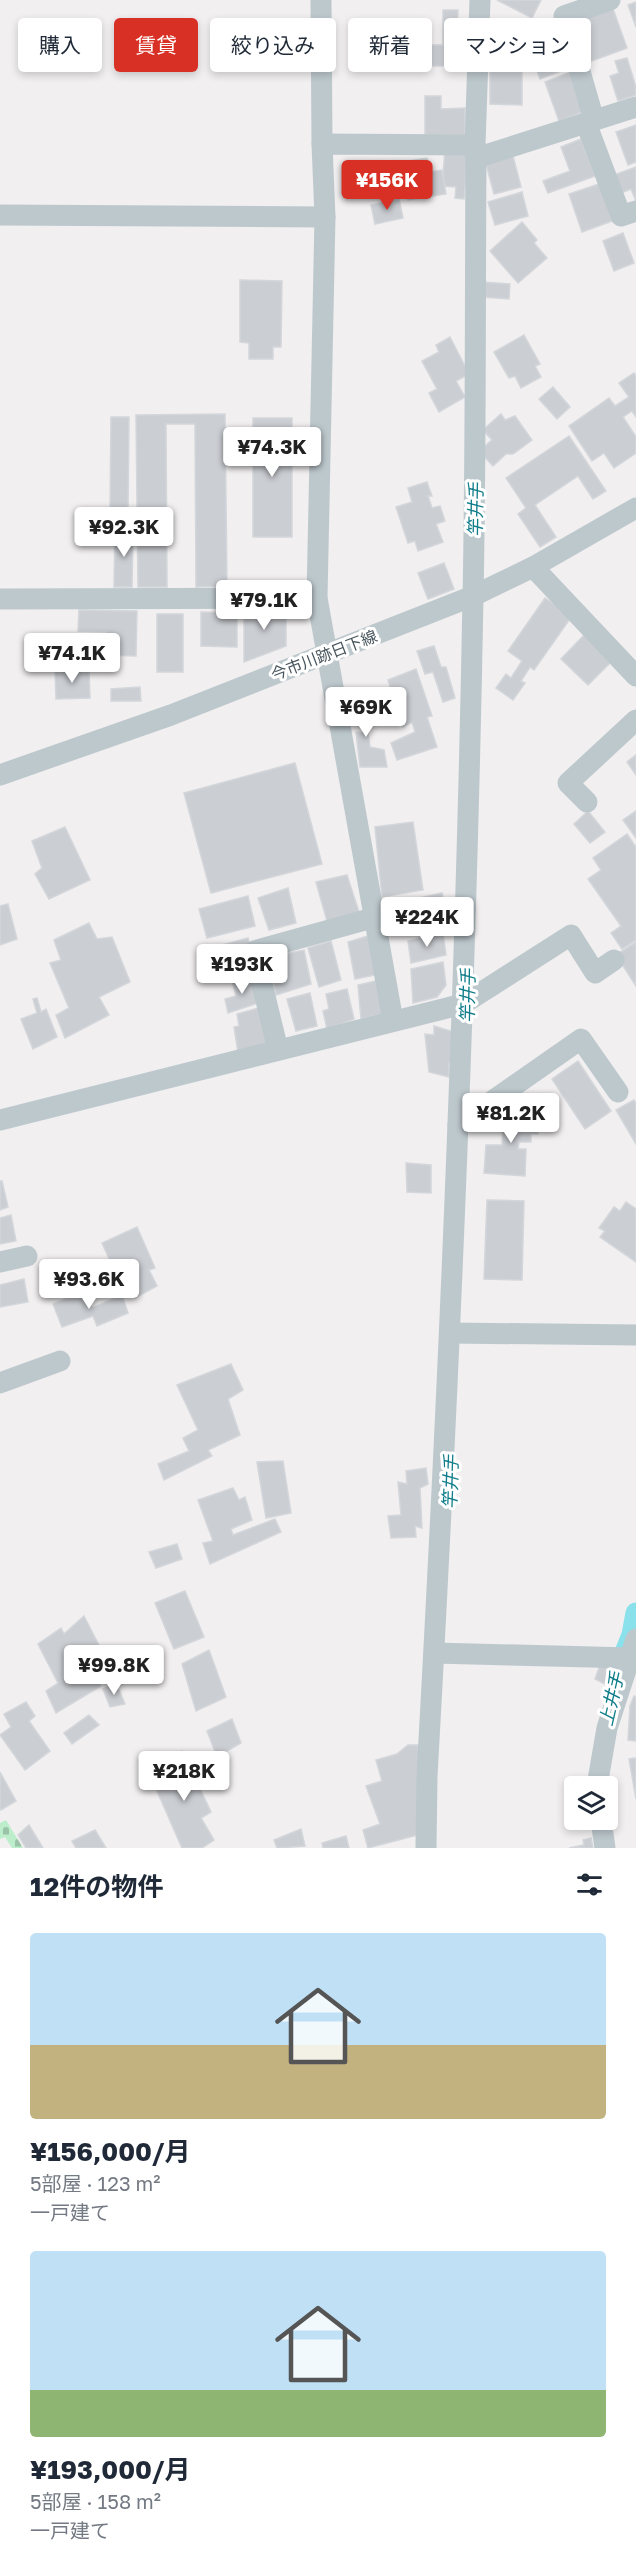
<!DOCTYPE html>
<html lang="ja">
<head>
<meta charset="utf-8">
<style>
	:root { --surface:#fff; --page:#f2f2f3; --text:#1f2937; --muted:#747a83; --accent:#d93025 }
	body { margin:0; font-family:"Golos Text","Noto Sans JP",sans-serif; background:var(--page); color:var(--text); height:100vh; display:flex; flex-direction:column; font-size:22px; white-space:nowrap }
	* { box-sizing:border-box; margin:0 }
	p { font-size:20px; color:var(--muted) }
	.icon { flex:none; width:33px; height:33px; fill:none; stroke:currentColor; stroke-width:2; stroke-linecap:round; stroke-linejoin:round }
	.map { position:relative; height:1848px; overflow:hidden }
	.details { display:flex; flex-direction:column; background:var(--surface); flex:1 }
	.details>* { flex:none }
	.top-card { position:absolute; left:18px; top:18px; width:600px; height:54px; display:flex; gap:12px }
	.buttons { position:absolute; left:564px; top:1776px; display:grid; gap:12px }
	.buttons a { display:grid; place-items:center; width:54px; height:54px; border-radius:6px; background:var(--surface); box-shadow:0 3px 9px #0003; font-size:30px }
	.price { position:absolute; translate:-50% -51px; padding:0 14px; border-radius:6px; background:#fff; color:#222; font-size:20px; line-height:39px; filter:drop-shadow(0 2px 3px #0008) }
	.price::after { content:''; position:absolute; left:50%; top:36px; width:18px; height:14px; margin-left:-9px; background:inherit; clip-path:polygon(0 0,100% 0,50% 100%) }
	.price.active { background:var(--accent); color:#fff }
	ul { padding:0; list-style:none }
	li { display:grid; align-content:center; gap:12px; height:318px; padding:0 30px }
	li span { display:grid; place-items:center; height:186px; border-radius:6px; color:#555 }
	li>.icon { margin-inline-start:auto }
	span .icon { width:108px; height:108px; fill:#fffc; stroke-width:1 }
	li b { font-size:26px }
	h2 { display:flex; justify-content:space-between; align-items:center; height:72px; padding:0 30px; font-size:26px }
	.tag { padding:0 21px; border-radius:6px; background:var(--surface); box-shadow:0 3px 9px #0003; font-size:21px; line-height:54px }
	.tag.active { background:var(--accent); color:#fff }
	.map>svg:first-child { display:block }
	.cemetery { fill:url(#cemetery-stones) }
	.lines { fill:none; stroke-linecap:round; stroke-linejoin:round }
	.canal { stroke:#8be1eb; stroke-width:21 }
	.building { fill:#cbced3; stroke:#d3d6da; stroke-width:1.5 }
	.minor { stroke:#bdc8cd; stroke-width:21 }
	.labels { text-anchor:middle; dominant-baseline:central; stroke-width:6; stroke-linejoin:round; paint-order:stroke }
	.street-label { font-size:16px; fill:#47545c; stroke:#fff }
	.water-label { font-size:18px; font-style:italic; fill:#0f7d8a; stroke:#fff }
</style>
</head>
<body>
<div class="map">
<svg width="636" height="1848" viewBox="0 0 636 1848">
	<defs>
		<pattern id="cemetery-stones" width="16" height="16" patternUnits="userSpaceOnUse" patternTransform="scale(1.5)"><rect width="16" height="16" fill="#bdeecb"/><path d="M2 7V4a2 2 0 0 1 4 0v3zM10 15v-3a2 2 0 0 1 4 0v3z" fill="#9bc3a8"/></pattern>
	</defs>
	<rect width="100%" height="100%" fill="#f1efef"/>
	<!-- cemetery -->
	<path class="cemetery" d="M6,1820L23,1848H12L5,1837L0,1839V1823Z"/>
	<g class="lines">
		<!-- canal -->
		<path class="canal" d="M624,1655L632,1635L636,1613"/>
	</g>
	<!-- building -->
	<g class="building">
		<path d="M497,0H541L532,18Z"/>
		<path d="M636,2V27L628,5Z"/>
		<path d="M612,6L627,48L589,62L582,41L587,39L580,17Z"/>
		<path d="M443,10H458L457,45L443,44Z"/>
		<path d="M495,23L519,24L518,56L489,55V44H494Z"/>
		<path d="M555,25L571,67L540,79L525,37Z"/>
		<path d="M402,29H421V45H463V66H402Z"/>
		<path d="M627,58L636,87V95L618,101L610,76L619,73L615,61Z"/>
		<path d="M490,63H522V105L490,104Z"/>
		<path d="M571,72L585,111L559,121L545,82Z"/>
		<path d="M425,96H441V109L465,108V135H425Z"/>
		<path d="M636,125V162L628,165L616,132Z"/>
		<path d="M581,139L595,176L548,193L543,181L570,171L561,147Z"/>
		<path d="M445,150L468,152L464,199L455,198L456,187L442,186Z"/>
		<path d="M513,156L521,187L494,194L486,164Z"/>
		<path d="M427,158L430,172L442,170L446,194L408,200L402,162Z"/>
		<path d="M636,167V201L631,189L621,193L614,175Z"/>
		<rect x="344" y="170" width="21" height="27"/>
		<path d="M599,184L612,221L582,232L569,194Z"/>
		<path d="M522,192L528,216L495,225L488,202Z"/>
		<path d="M399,199L403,218L375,224L371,205Z"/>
		<path d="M522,222L537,240L534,243L547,258L518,283L490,251Z"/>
		<path d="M623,233L634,263L614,271L603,241Z"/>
		<path d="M240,280L282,281L281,347H273V359H249V343L240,342Z"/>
		<path d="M483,282L510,284L509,299L482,297Z"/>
		<path d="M524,335L540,364L535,366L541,377L521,388L515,376L509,378L494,352Z"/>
		<path d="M450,337L469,374L456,381L465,397L439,412L429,393L437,389L422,361L439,352L436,345Z"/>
		<path d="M634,373L636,376V417L632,411L623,417L636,437V453L614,468L604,453L592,461L569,426L609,398L615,406L629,397L619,383Z"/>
		<path d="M553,387L570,407L557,419L539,399Z"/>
		<path d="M225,414L227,586L196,587L195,424H166L167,587H138L136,415Z"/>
		<path d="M501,414L505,420L515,416L532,440L513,454H506L493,466L479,451L492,440L483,430Z"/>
		<path d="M111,417H129L128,514L110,513Z"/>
		<rect x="253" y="418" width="39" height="119"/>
		<path d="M569,436L606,491L593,499L578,476L535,505L556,537L540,547L518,514L526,508L506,478Z"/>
		<path d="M427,482L432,496H428L432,508L440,506L445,521L436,524L443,542L418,551L415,541L408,543L396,507L412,502L408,488Z"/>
		<path d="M115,530H133L132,587H114Z"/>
		<path d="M444,563L454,589L428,599L418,573Z"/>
		<path d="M545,598L572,616L534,670L530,667L521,681L525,683L513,700L496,688L506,674L511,678L522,661L508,651Z"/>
		<path d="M244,608L286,609V646L244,662Z"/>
		<path d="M79,610L137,611L136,656L106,655L107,632L78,631Z"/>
		<path d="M201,612L237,613V647L201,646Z"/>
		<rect x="157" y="614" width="26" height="58"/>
		<path d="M586,633L613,660L588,685L561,659Z"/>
		<path d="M434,646L441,667H446L455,698L443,702L433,672L425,674L417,651Z"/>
		<path d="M416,669L432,716L427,717L437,747L397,760L391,743L415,732L412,722L403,727L388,680Z"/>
		<path d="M89,670L90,698L56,699L55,671Z"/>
		<path d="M140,687L141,701H111V689Z"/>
		<path d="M363,691L370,747L384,750L387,767H360L356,732L363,733L360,712H353L352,693Z"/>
		<path d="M636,755V775L627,762Z"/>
		<path d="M295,763L322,864L211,893L184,793Z"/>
		<path d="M588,811L605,832L590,843L574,824Z"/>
		<path d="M636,811V838L623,820Z"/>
		<path d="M413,822L423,890L382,897L375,827Z"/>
		<path d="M65,827L90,880L49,899L35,874L42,868L32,841Z"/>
		<path d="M627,834L636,847V940L622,949L611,933L621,926L588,879L601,870L593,858Z"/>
		<path d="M347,875L359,912L327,921L316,882Z"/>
		<path d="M288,888L296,923L269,930L258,898Z"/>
		<path d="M442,893L448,927L411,935V928L402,931L399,916L410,914V900Z"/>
		<path d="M248,896L255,926L207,938L199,909Z"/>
		<path d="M8,904L17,939L0,945V906Z"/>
		<path d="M89,923L97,939L112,937L130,982L99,997L109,1015L65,1038L56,1015L69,1008L50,963L61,960L54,940Z"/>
		<path d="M443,933L446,955L411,963L408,941Z"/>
		<path d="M368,936L375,975L355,979L348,942Z"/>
		<path d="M248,938L256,970L227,977L219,946Z"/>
		<path d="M331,941L341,980L319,987L308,948Z"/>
		<path d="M636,942V986L616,955Z"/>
		<path d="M304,950L311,984L276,995L273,979L281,977L279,969L285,967L283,954Z"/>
		<path d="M443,962L446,985L437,997L413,1003L411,969Z"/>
		<path d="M251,976L258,1003L228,1013L225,999L236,996L232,980Z"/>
		<path d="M376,981L382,1014L361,1019L358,985Z"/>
		<path d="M347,989L354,1019L327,1029L323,1011L329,1009L326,994Z"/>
		<path d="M310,993L317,1026L296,1031L287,999Z"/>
		<path d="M37,998L41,1012L46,1009L57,1037L33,1049L21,1019L37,1013L33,999Z"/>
		<path d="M262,1007L269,1042L238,1052L234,1027L239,1026L237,1014Z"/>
		<path d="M434,1026L454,1032L453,1063H449V1077L429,1072L425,1034L434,1035Z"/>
		<path d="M578,1061L611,1111L585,1129L552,1079Z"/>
		<path d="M634,1100L636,1103V1144L616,1110Z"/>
		<path d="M504,1109L532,1110L531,1120H538V1134H531V1142H519L518,1149H526L525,1176L484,1173L486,1145H502Z"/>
		<path d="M406,1163L431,1165V1193L407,1192Z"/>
		<path d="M0,1181H2L8,1207L0,1210Z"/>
		<path d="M487,1200L524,1201L522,1280L484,1279Z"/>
		<path d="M626,1202L636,1209V1262L600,1237L605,1231L599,1228L614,1207L620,1211Z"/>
		<path d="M11,1215L16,1241L0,1244V1218Z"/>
		<path d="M137,1227L155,1268L149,1270L157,1286L135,1298L126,1282L121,1285L102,1243Z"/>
		<path d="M24,1279L28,1302L0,1307V1285Z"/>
		<path d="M85,1291L92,1308L122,1295L128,1313L97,1326L93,1316L62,1327L53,1304Z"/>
		<path d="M231,1364L243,1390L228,1399L240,1435L208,1450L212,1456L164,1480L158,1464L189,1451L183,1438L198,1430L177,1385Z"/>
		<path d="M283,1461L291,1513L266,1518L257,1462Z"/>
		<path d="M426,1468L428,1484L420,1488L422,1528L415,1526L416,1537L391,1538L388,1516L401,1515L398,1482L407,1484L406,1471Z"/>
		<path d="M233,1488L239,1500L245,1497L252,1520L231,1529L233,1535L275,1519L281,1532L210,1564L203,1543L213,1541L198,1500Z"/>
		<path d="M177,1544L182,1559L156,1568L149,1552Z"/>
		<path d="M185,1591L204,1637L174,1649L155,1603Z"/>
		<path d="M84,1616L104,1655L91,1668L101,1686L56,1713L46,1691L58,1683L38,1644L61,1628L64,1634Z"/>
		<path d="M209,1650L226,1697L196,1711L182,1664Z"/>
		<path d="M602,1660L619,1667L612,1688L595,1679Z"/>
		<path d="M116,1683L125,1704L110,1707L103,1689Z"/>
		<path d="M634,1696L636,1697V1741L628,1740L630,1706Z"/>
		<path d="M26,1702L35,1716L29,1721L50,1751L25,1770L0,1735L11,1727L4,1714Z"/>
		<path d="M89,1715L99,1725L72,1744L64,1733Z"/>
		<path d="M232,1719L241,1743L217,1757L207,1731Z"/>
		<path d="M408,1745H418L422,1780L418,1835L368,1848L363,1830L380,1824L366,1786L382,1781L376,1760L397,1754Z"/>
		<path d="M182,1751L211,1812L201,1818L214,1840L202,1848H182L157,1791L165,1786L154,1765Z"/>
		<path d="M636,1758V1799L629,1759Z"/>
		<path d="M0,1772L16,1801L1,1810L0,1808Z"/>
		<path d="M29,1825L43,1848H26L18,1835Z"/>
		<path d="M301,1829L305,1846L277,1848L274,1840Z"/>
		<path d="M95,1830L106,1848H76L72,1841Z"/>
		<path d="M346,1836L349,1848H323L322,1843Z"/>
		<path d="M591,1838L593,1848H569L584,1845L583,1840Z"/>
	</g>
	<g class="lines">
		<!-- minor -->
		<g class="minor">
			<path d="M321,0L322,144"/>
			<path d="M594,120L564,16L610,0"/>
			<path d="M586,123L621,216L636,211"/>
			<path d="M476,158L636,107"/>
			<path d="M0,215L325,217"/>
			<path d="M533,567L636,676"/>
			<path d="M0,599L317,598"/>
			<path d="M0,775L171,715L473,596L533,567L636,508"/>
			<path d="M587,802L568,783L636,720"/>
			<path d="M393,1021L317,598L325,217L322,144L475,145"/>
			<path d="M278,1050L254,951L376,917"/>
			<path d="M0,1120L463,1004L571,935L595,973L614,960"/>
			<path d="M458,1125L581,1039L618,1092"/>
			<path d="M0,1262L27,1256"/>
			<path d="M450,1333L636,1335"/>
			<path d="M0,1383L60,1361"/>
			<path d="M434,1653L631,1658"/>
			<path d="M597,1786L607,1728L636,1639"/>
			<path d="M601,1820L605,1848"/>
			<path d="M426,1848L427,1776C449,1383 466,990 473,597C476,451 475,304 476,158L475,145L480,0"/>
		</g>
	</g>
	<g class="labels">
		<!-- street labels -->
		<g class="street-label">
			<text transform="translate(324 655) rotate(-21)">今市川跡日下線</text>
		</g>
		<!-- water labels -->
		<g class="water-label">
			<text transform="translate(475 510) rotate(-89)">竿井手</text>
			<text transform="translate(467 996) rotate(-89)">竿井手</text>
			<text transform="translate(450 1482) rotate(-88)">竿井手</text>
			<text transform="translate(611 1699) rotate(-77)">上井手</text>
		</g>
	</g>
</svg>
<div class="buttons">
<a><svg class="icon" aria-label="layers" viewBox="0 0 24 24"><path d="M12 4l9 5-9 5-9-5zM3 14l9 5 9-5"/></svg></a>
</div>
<b class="price active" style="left:387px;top:211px">¥156K</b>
<b class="price" style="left:272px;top:478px">¥74.3K</b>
<b class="price" style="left:124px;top:558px">¥92.3K</b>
<b class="price" style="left:264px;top:631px">¥79.1K</b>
<b class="price" style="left:72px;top:684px">¥74.1K</b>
<b class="price" style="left:366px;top:738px">¥69K</b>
<b class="price" style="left:427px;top:948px">¥224K</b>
<b class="price" style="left:242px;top:995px">¥193K</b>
<b class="price" style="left:511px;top:1144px">¥81.2K</b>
<b class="price" style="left:89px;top:1310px">¥93.6K</b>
<b class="price" style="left:114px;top:1696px">¥99.8K</b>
<b class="price" style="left:184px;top:1802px">¥218K</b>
<div class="top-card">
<a class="tag">購入</a>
<a class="tag active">賃貸</a>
<a class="tag">絞り込み</a>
<a class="tag">新着</a>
<a class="tag">マンション</a>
</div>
</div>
<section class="details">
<h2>12件の物件<svg class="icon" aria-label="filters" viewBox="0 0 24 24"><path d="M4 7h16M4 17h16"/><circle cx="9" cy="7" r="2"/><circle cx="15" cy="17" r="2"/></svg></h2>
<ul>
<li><span style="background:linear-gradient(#bfe0f5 60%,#c2b280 0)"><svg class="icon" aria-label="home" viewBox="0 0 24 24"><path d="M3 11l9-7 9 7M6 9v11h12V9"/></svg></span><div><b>¥156,000/月</b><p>5部屋 · 123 m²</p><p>一戸建て</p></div></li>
<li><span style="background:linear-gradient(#bfe0f5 75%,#8fb573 0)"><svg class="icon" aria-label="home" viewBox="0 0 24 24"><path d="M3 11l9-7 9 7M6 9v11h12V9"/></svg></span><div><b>¥193,000/月</b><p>5部屋 · 158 m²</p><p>一戸建て</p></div></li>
</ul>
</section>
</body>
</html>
